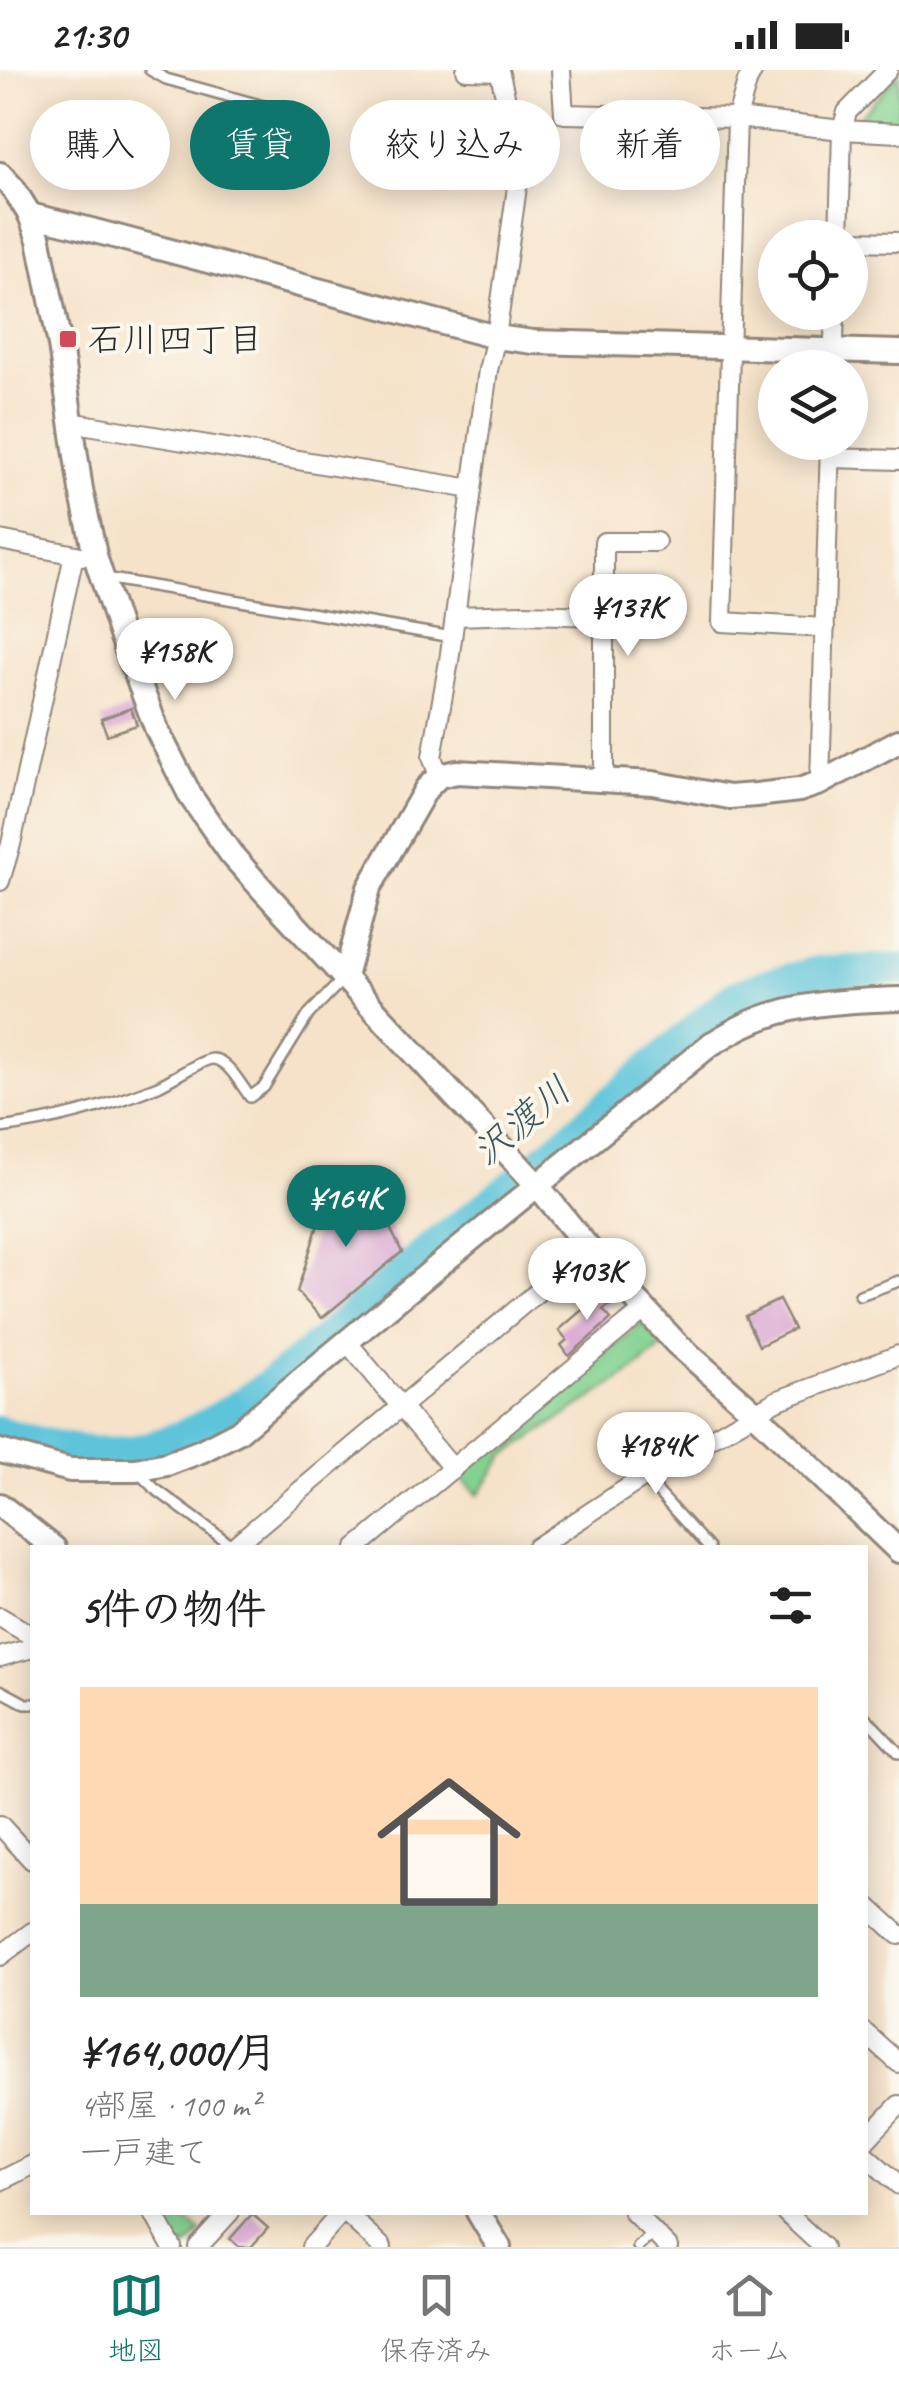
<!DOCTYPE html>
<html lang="ja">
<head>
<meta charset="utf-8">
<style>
	:root { --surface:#fff; --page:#f6f6f6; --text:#222; --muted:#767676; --line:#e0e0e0; --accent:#0f766e }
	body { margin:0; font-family:Caveat,"Klee One",sans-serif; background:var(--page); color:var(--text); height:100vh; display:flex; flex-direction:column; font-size:38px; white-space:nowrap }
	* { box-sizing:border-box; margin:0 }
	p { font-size:32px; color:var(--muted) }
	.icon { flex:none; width:55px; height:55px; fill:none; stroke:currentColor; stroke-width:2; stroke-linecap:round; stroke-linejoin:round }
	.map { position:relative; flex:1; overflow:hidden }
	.details { position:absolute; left:30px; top:1475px; width:838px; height:670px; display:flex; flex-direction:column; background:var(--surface); border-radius:0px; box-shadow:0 5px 25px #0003 }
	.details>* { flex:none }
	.guide { position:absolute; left:30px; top:30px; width:840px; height:90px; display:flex; gap:20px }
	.fabs { position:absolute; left:758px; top:150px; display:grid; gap:20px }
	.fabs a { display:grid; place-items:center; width:110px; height:110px; border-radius:50%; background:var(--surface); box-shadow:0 5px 25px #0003; font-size:50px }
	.price { position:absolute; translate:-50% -85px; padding:0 22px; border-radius:35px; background:#fff; color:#222; font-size:32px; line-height:65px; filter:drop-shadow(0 2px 5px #0008) }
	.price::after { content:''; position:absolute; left:50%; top:60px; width:30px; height:22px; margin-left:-15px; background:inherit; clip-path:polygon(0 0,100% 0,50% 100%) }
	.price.selected { background:var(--accent); color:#fff }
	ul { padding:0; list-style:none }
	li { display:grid; align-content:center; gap:20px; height:530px; padding:0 50px }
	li+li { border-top:2px solid var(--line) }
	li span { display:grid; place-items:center; height:310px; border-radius:0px; color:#555 }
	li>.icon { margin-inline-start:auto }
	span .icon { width:180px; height:180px; fill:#fffc; stroke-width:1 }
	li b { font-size:42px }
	h2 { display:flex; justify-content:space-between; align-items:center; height:120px; padding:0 50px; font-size:42px }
	.pill { padding:0 35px; border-radius:45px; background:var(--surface); box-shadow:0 5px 25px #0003; font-size:35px; line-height:90px }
	.pill.selected { background:var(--accent); color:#fff }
	.status { display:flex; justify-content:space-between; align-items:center; height:70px; padding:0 50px; background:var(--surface); direction:ltr }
	.status svg { height:28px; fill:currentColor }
	.tab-bar { display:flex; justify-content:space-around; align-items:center; height:140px; border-top:2px solid var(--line); background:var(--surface); font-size:28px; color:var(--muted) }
	.tab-bar a { display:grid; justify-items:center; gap:5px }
	.tab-bar .selected { color:var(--accent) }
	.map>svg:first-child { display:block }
	.green { fill:#83d291; stroke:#577e5e; stroke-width:2.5 }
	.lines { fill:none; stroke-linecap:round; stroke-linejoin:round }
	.river { stroke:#5dc4da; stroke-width:32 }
	.building { fill:#d9a7d3 }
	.service-casing { stroke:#90867a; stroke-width:14 }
	.minor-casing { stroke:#90867a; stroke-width:22 }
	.tertiary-casing { stroke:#90867a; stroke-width:28 }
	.service { stroke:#fff; stroke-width:9 }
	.minor { stroke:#fff; stroke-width:18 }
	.tertiary { stroke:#fff; stroke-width:22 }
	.poi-dot { fill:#d1495b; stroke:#fbf7ec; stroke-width:4 }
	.labels { text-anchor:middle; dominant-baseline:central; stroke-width:8; stroke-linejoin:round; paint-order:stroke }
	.poi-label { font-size:35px; fill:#2b2b2b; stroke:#fbf7ec; text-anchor:start }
	.water-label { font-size:38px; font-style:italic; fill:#3a5960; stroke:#fbf7ec }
</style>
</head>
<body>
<div class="status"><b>21:30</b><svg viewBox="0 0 49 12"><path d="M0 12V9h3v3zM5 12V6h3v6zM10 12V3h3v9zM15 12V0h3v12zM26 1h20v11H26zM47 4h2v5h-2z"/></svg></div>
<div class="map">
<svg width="899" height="2177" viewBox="0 0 899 2177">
	<rect width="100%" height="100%" fill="#fbf7ec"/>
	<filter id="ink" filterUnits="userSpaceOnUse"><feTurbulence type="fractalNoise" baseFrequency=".01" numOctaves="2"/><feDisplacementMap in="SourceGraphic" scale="20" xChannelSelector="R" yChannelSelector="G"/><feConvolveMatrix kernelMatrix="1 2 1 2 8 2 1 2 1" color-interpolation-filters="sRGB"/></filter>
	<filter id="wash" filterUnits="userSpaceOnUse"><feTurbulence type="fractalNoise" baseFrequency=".0048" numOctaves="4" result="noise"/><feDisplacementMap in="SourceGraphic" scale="40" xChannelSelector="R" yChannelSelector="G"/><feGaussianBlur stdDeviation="2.25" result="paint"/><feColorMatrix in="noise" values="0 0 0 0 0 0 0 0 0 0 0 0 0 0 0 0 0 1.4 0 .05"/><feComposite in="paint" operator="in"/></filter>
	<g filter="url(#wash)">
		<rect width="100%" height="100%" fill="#f5e2c9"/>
		<!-- green -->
		<g class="green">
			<path d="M899,4V57L860,55L859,47Z"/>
			<path d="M642,1253L663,1276L633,1301L505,1385L478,1425L459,1405Z"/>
			<path d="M160,2143H180L201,2162L187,2177H179Z"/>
		</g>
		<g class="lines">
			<!-- river -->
			<path class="river" d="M0,1362C49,1376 99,1391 150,1377C245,1351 329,1263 404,1200C445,1166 489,1135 530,1101C598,1044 665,985 733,927L765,915L817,902L899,899"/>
		</g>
		<g id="blocks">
			<!-- building -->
			<g class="building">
				<path d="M131,638L137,655L107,665L101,649Z"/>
				<path d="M330,1116L376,1130L402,1182L322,1248L297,1222Z"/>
				<path d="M606,1219L616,1230L603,1240L611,1249L569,1286L561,1275L567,1270L559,1260Z"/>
				<path d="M779,1230L794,1259L759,1276L745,1246Z"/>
				<path d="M252,2144L268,2158L251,2177H239L230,2169Z"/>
			</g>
		</g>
	</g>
	<g filter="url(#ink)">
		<use href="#blocks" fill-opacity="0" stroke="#90867a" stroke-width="2.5"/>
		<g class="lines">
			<defs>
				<g id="service">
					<path d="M150,0L166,9L296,45"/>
					<path d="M105,508L452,567"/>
					<path d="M0,1058C55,1051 106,1037 158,1016C170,1011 204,988 213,989C228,990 241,1015 250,1027L264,1017L309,944L343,909"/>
					<path d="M860,1225L899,1211"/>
					<path d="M140,1404L154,1418L227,1472L238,1473"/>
					<path d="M644,1407L709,1478"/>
					<path d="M0,1620L26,1634H32"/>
					<path d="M865,1647L899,1683"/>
					<path d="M638,2177L653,2163"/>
				</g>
				<g id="minor">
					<path d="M466,0L499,1"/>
					<path d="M561,0L564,44L737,48L842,60L899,63"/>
					<path d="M753,0L747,12L737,48L722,552L825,558"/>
					<path d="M839,168L842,60L847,42L888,0"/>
					<path d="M850,171L899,172"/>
					<path d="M833,298L835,242"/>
					<path d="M70,352L472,419"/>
					<path d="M830,388L899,390"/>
					<path d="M0,470L81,486"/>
					<path d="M455,546L521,544L604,546"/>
					<path d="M439,706L432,687L449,591L488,300L496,267L518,110L511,51L499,0"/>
					<path d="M604,710V472H656"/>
					<path d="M820,713L830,372"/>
					<path d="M0,811L11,774L74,485"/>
					<path d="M348,1273L453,1399"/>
					<path d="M242,1478L238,1473L589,1179"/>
					<path d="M356,1478L644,1240"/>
					<path d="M536,1478L644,1407L776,1331L899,1285"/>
					<path d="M0,1547L32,1566"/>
					<path d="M0,1587L32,1578"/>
					<path d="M0,1755L32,1790"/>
					<path d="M865,1834L899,1865"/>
					<path d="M0,1886L32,1862"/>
					<path d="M865,1963L899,1993"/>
					<path d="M865,2071L899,2035"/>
					<path d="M865,2085L899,2115"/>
					<path d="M0,2111L32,2095"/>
					<path d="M153,2142L172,2177"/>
					<path d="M345,2142L382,2177"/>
					<path d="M633,2142L668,2177"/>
					<path d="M785,2142L823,2177"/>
					<path d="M198,2177L230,2142"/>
					<path d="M311,2177L342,2142"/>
				</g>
				<g id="tertiary">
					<path d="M0,104L13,118L30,145L39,170L60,275L81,420L96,489L120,562L157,660L191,727L231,784L263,820L538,1116L589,1179L676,1273L755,1343L899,1481"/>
					<path d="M30,145L72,155L496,267L533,272L899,282"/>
					<path d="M345,907L369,818L426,719L439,706L457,702L653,713L729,727L756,725L799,720L820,713L899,671"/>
					<path d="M0,1381L70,1400H136L167,1394L201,1381L238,1362L432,1201L711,974C722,968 734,960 745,955C793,932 847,931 899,929"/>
					<path d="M0,1435L54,1478"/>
					<path d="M478,2142L499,2177"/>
				</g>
			</defs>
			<!-- service casing -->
			<use href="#service" class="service-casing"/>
			<!-- minor casing -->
			<use href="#minor" class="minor-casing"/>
			<!-- tertiary casing -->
			<use href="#tertiary" class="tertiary-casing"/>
			<!-- service -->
			<use href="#service" class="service"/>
			<!-- minor -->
			<use href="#minor" class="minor"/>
			<!-- tertiary -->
			<use href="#tertiary" class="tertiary"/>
		</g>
	</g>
	<!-- markers -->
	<rect class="poi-dot" x="58" y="259" width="20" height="20" rx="5"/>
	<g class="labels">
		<!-- poi labels -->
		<g class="poi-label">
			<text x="88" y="269">石川四丁目</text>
		</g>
		<!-- water labels -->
		<g class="water-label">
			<text transform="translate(522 1051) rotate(-40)">沢渡川</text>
		</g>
	</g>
</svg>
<div class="fabs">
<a><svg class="icon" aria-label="locate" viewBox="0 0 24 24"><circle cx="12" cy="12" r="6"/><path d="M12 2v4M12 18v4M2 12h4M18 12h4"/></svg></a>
<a><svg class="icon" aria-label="layers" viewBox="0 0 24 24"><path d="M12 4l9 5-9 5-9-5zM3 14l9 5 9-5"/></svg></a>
</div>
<b class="price" style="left:628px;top:589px">¥137K</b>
<b class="price" style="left:175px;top:633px">¥158K</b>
<b class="price selected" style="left:346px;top:1180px">¥164K</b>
<b class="price" style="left:587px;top:1253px">¥103K</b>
<b class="price" style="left:656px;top:1427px">¥184K</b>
<div class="guide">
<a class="pill">購入</a>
<a class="pill selected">賃貸</a>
<a class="pill">絞り込み</a>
<a class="pill">新着</a>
</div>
<section class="details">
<h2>5件の物件<svg class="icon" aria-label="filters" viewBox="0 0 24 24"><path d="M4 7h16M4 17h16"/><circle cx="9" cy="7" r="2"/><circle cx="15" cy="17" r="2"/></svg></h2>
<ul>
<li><span style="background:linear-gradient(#ffd9b3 70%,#7fa58c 0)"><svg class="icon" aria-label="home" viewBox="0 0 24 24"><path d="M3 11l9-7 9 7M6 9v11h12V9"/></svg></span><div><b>¥164,000/月</b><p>4部屋 · 100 m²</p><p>一戸建て</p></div></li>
</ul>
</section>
</div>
<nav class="tab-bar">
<a class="selected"><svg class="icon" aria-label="map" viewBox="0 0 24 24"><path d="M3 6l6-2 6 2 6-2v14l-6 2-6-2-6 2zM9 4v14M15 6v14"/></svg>地図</a>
<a><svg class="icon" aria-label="saved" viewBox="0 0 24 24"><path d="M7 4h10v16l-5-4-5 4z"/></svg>保存済み</a>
<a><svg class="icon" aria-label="home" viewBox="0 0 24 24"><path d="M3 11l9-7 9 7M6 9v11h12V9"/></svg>ホーム</a>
</nav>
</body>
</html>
